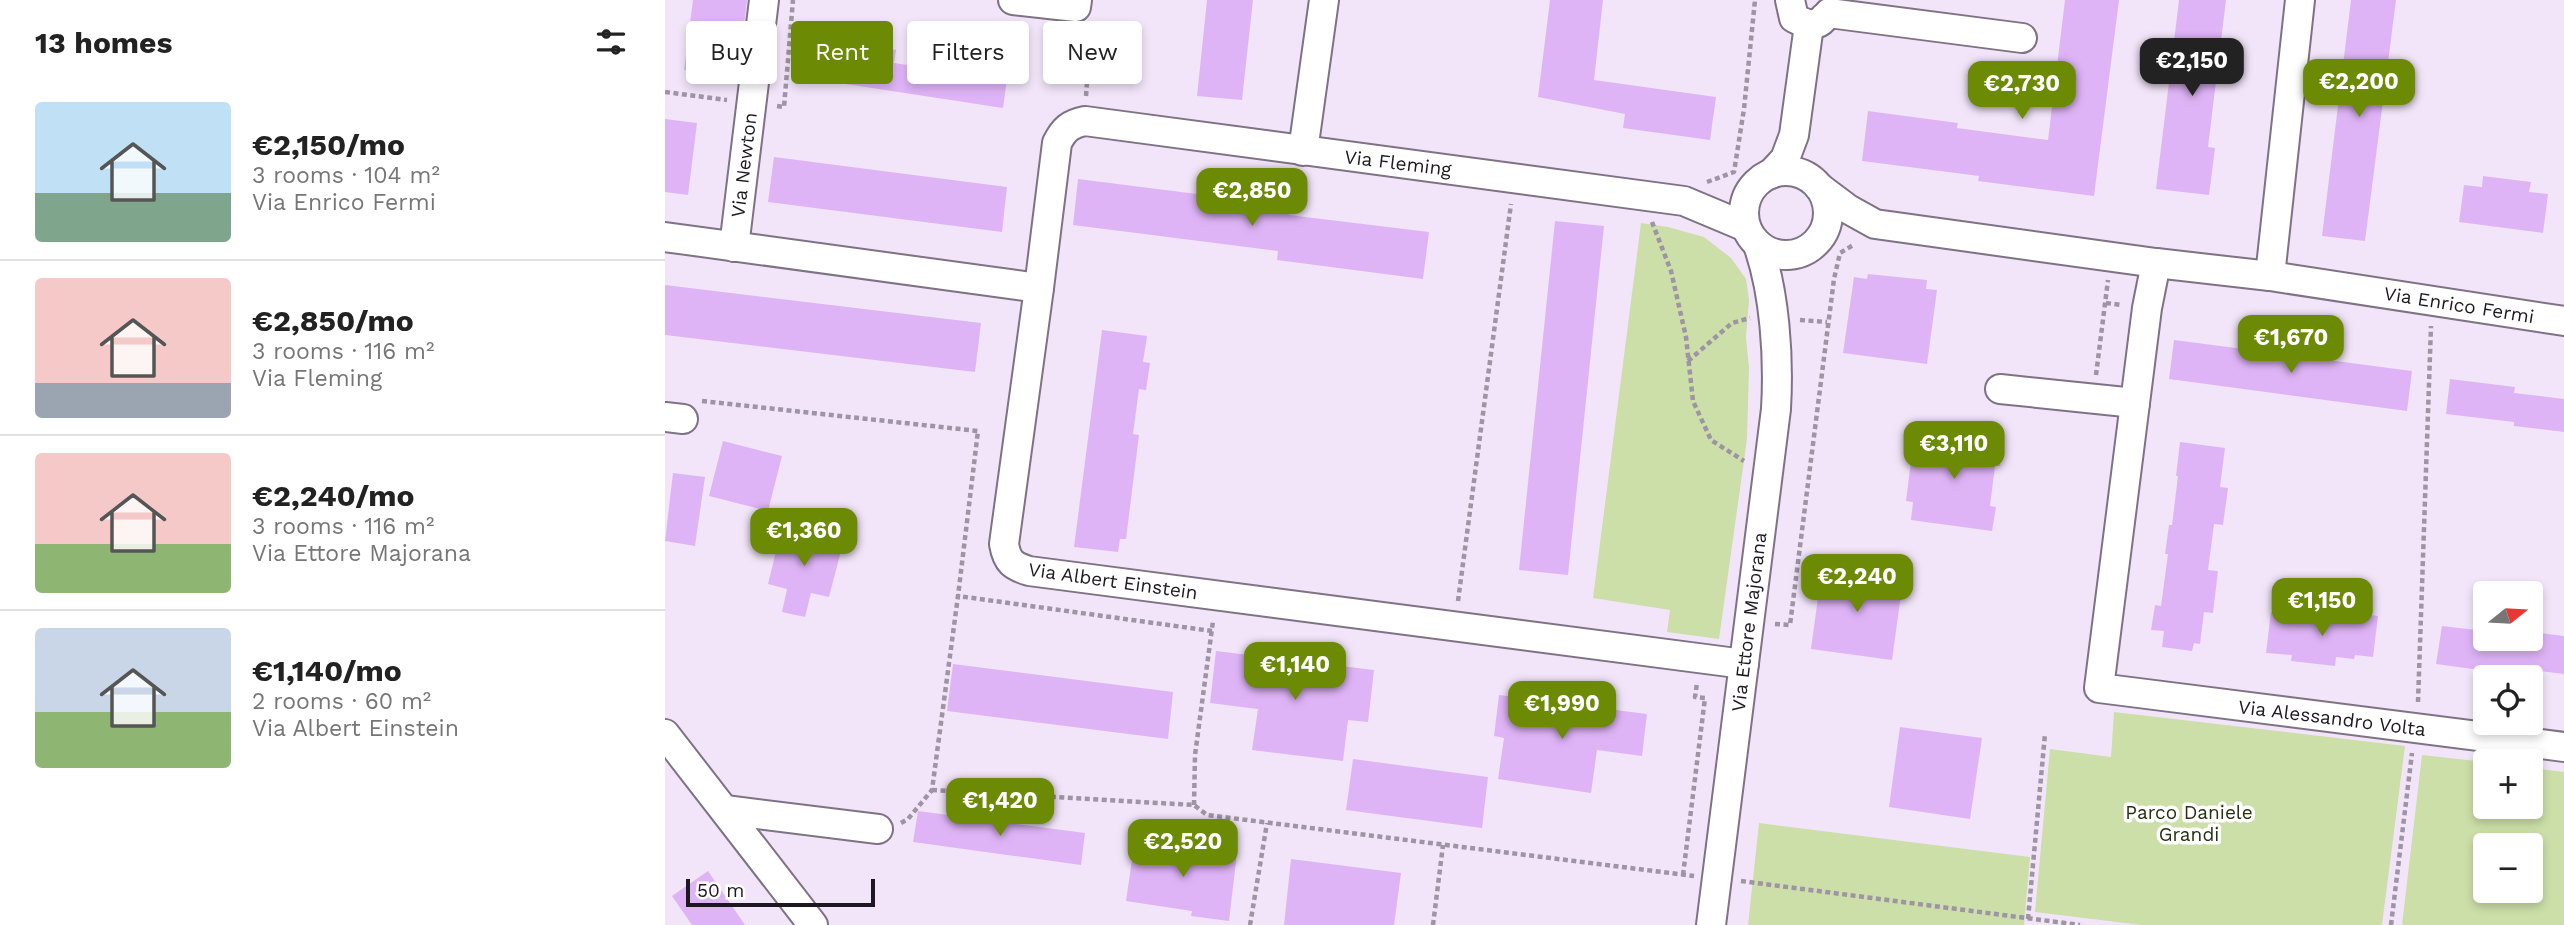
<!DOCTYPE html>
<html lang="en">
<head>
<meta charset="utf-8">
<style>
	:root { --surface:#fff; --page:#f6f6f6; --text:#222; --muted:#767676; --line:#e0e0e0; --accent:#6c8a04 }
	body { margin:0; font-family:"Work Sans",sans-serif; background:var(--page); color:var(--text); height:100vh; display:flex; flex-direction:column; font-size:26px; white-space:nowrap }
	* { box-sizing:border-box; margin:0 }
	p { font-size:23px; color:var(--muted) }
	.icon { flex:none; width:38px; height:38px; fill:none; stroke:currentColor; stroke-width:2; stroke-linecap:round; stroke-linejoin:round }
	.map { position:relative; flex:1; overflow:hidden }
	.panel { display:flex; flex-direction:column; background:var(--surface); width:665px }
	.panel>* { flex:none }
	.top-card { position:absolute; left:21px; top:21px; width:665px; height:63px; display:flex; gap:14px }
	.needle { width:46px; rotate:72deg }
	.controls { position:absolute; left:1808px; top:581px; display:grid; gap:14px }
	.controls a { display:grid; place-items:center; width:70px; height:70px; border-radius:7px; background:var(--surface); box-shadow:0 4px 10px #0003; font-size:35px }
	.scale { position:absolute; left:21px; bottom:18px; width:189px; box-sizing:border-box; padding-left:7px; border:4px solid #1d1820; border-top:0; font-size:19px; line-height:24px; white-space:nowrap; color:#1d1820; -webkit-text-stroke:5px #fff; paint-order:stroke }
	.price { position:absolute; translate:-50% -60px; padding:0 16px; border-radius:14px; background:var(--accent); color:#fff; font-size:23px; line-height:46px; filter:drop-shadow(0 2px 4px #0008) }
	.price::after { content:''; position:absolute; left:50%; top:42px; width:21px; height:16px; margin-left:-10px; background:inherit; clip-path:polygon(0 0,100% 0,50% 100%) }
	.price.current { background:#222; color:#fff }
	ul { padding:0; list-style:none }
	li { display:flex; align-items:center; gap:21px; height:175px; padding:0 35px }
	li+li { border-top:2px solid var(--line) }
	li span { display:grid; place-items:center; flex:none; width:196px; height:140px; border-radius:7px; color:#555 }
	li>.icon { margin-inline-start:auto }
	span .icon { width:84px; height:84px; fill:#fffc; stroke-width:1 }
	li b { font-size:30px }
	h2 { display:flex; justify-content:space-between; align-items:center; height:84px; padding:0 35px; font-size:30px }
	.pill { padding:0 24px; border-radius:7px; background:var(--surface); box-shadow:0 4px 10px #0003; font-size:24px; line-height:63px }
	.pill.current { background:var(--accent); color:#fff }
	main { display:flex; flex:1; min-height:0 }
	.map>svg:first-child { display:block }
	.green { fill:#ccdfa8; fill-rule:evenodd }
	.building { fill:#dfb4f7 }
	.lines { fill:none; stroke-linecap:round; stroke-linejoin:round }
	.minor-casing { stroke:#7e7284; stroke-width:32 }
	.path { stroke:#9e94a3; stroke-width:4.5; stroke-dasharray:5 3.5; stroke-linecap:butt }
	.minor { stroke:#fff; stroke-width:28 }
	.labels { text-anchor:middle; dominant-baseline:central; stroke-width:7; stroke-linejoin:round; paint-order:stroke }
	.street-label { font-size:19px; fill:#1d1820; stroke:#fff }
	.park-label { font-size:19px; fill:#273011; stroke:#fff }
</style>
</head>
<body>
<main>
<section class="panel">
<h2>13 homes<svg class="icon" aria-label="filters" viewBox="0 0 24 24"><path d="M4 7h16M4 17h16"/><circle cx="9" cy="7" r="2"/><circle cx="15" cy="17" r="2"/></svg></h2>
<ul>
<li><span style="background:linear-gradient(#bfe0f5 65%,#7fa58c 0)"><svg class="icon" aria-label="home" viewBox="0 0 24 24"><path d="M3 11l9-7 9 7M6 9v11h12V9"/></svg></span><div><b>€2,150/mo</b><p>3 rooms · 104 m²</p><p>Via Enrico Fermi</p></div></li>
<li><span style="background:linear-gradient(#f6c9c9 75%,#9aa5b1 0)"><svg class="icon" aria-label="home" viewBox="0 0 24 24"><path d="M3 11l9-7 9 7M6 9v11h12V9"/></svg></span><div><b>€2,850/mo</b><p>3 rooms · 116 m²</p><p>Via Fleming</p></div></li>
<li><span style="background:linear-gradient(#f6c9c9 65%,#8fb573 0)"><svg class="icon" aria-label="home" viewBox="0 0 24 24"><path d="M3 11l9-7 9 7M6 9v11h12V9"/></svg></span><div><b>€2,240/mo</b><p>3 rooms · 116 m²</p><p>Via Ettore Majorana</p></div></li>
<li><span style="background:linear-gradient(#c9d6e8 60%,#8fb573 0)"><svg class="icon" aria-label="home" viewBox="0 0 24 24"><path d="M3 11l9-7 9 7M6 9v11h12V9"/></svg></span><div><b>€1,140/mo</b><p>2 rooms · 60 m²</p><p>Via Albert Einstein</p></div></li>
</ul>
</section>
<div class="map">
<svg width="1899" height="925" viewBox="0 0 1899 925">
	<rect width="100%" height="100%" fill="#f2e5f9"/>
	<!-- green -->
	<g class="green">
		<path d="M976,223L1003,227L1039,237L1066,258L1081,279L1084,300L1081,337L1084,368L1082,439L1054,639L1002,632L1005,610L928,598Z"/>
		<path d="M1449,712L1740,746L1717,925H1476L1370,912L1385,749L1446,757Z"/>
		<path d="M1757,755L1820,762V807H1866V768L1899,772V925H1737ZM1866,845V891H1820V845Z"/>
		<path d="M1094,823L1365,857L1359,925H1083Z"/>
	</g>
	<!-- building -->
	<g class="building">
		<path d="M28,0H82L73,77L19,70Z"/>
		<path d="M542,0H588L577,100L532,96Z"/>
		<path d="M885,0H938L929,80L1051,97L1045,140L958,128L960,114L873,97Z"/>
		<path d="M1400,0H1454L1429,196L1313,181L1314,176L1197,161L1203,111L1293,123L1292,128L1383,140Z"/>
		<path d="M1514,0H1561L1543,147L1550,148L1544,195L1491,189Z"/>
		<path d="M1686,0H1731L1700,241L1657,236Z"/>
		<path d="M154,38L231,50L229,63L269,69L271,53L344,65L338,108L148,79Z"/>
		<path d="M0,119L32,123L23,195L0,192Z"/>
		<path d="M109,157L342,187L337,232L103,202Z"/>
		<path d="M1818,176L1866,182L1864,192L1883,194L1878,233L1794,222L1799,185L1817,187Z"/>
		<path d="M413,179L626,206L624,215L764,232L758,279L612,260L613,251L408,225Z"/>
		<path d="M890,221L939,226L903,575L854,570Z"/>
		<path d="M1203,274L1262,280L1261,289L1272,290L1262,364L1178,353L1189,277L1202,279Z"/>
		<path d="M0,285L316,323L310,372L0,335Z"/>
		<path d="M437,330L482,336L478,362L485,363L481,390L474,389L468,434L474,435L461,539H455L453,552L409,547Z"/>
		<path d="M1509,340L1747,371L1742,411L1504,379Z"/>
		<path d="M1785,379L1850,387L1849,393L1899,399V432L1849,426V422L1781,414Z"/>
		<path d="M1257,430L1338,443L1335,466H1330L1325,506L1331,507L1327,531L1246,520L1248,502L1241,501L1247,453L1254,454Z"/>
		<path d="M58,441L117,456L103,511L44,496Z"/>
		<path d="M1515,442L1560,448L1555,487L1563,488L1558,525L1549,524L1543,570L1553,571L1548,613L1539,612L1535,644L1529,643L1527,651L1497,647L1499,631L1486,630L1490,605L1496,606L1503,554H1500L1504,525H1507L1513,476H1511Z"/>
		<path d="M8,473L40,477L30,546L0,541Z"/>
		<path d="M117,527L178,543L164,597L146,593L140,617L117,612L122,589L103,584Z"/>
		<path d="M1157,568L1238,580L1227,660L1146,649Z"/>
		<path d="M1606,612L1627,614V619L1668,624L1670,616L1690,618L1691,613L1713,616L1708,657L1690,655L1689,659L1671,657L1670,666L1626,661L1627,655L1601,653Z"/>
		<path d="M1777,626L1820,631V639H1866L1867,632L1899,636V674L1860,669L1859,676L1771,664Z"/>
		<path d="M551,651L709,670L703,722L683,720L678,761L587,750L593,709L545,703Z"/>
		<path d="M288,664L508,692L503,739L282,711Z"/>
		<path d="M834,695L982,714L977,756L932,750L926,793L833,779L839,738L829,736Z"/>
		<path d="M1235,727L1317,738L1305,819L1224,807Z"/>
		<path d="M688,759L823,777L817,828L681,810Z"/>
		<path d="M253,811L420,833L416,865L248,842Z"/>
		<path d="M470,839L572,853L564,921L526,916L527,911L461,901Z"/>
		<path d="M626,859L736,873L729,925H619Z"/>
		<path d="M43,871L80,925H27L7,896Z"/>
	</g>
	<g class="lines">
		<defs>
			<g id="minor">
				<path d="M348,0L411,7L412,0"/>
				<path d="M1125,0L1129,18C1139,23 1150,29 1159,18"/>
				<path d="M1164,13L1357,38"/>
				<path d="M638,151L659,0"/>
				<circle cx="1121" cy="213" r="42"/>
				<path d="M1106,174L1120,159L1129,135L1144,25"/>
				<path d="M1155,188L1183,209L1210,224L1491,263"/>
				<path d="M0,237L374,288L339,544C342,562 348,566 364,571L1079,664"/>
				<path d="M69,247L99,0"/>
				<path d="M1605,276L1635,0"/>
				<path d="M374,288L392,143C399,129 405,124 420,121L1019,201L1081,227"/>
				<path d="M1899,321L1605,276L1491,263L1482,308L1434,688L1899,747"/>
				<path d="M1335,389L1470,403"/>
				<path d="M0,417L18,419"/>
				<path d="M0,734L148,925"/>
				<path d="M60,810L213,829"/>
				<path d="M1046,925L1111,409C1114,358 1110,293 1093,245"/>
			</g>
		</defs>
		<!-- minor casing -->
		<use href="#minor" class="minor-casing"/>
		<!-- path -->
		<g class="path">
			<path d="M0,92L62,100"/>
			<path d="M421,96L426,28"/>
			<path d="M112,106L119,107L128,0"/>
			<path d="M1042,182L1069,172L1079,109L1090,0"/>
			<path d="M987,222L1006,271L1021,337L1028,401L1046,440L1079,461"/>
			<path d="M1441,303L1457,305"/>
			<path d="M1135,320L1162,322"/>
			<path d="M1023,361L1067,323L1085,318"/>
			<path d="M1431,375L1443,280"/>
			<path d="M37,401L313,431L293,596"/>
			<path d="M793,601L846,204"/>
			<path d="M1110,624L1125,625L1169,279L1175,253L1190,244"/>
			<path d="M1753,702L1766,326"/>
			<path d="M267,790L529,805L542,815L1029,876"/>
			<path d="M529,805L530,755L548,621"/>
			<path d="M236,823L243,819L267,790L293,596L547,631"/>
			<path d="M1018,875L1040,698L1030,697L1032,683"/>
			<path d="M1076,881L1415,925"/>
			<path d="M1363,919L1380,734"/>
			<path d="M585,925L602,823"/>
			<path d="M768,925L778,845"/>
			<path d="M1726,925L1747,753"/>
		</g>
		<!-- minor -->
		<use href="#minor" class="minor"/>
	</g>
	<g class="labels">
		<!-- street labels -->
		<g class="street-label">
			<text transform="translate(733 163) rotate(7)">Via Fleming</text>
			<text transform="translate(79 165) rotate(-83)">Via Newton</text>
			<text transform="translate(1794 305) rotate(9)">Via Enrico Fermi</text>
			<text transform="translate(448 581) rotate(8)">Via Albert Einstein</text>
			<text transform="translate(1084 622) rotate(-83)">Via Ettore Majorana</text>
			<text transform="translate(1667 718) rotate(7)">Via Alessandro Volta</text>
		</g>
		<!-- park labels -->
		<g class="park-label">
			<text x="1524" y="812">Parco Daniele<tspan x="1524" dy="22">Grandi</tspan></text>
		</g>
	</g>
</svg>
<div class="controls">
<a><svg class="needle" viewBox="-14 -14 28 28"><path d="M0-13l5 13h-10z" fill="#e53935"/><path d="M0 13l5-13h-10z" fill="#767676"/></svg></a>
<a><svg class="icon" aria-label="locate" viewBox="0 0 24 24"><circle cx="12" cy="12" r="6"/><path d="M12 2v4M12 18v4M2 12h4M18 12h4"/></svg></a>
<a>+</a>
<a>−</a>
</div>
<div class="scale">50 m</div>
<b class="price current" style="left:1527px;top:98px">€2,150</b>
<b class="price" style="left:1694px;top:119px">€2,200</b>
<b class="price" style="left:1357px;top:121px">€2,730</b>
<b class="price" style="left:587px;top:228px">€2,850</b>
<b class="price" style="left:1626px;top:375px">€1,670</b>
<b class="price" style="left:1289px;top:481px">€3,110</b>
<b class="price" style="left:139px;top:568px">€1,360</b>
<b class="price" style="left:1192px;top:614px">€2,240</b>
<b class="price" style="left:1657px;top:638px">€1,150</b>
<b class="price" style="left:630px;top:702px">€1,140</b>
<b class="price" style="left:897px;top:741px">€1,990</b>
<b class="price" style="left:335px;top:838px">€1,420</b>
<b class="price" style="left:518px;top:879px">€2,520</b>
<div class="top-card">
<a class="pill">Buy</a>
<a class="pill current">Rent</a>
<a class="pill">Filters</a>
<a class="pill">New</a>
</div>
</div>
</main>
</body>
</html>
